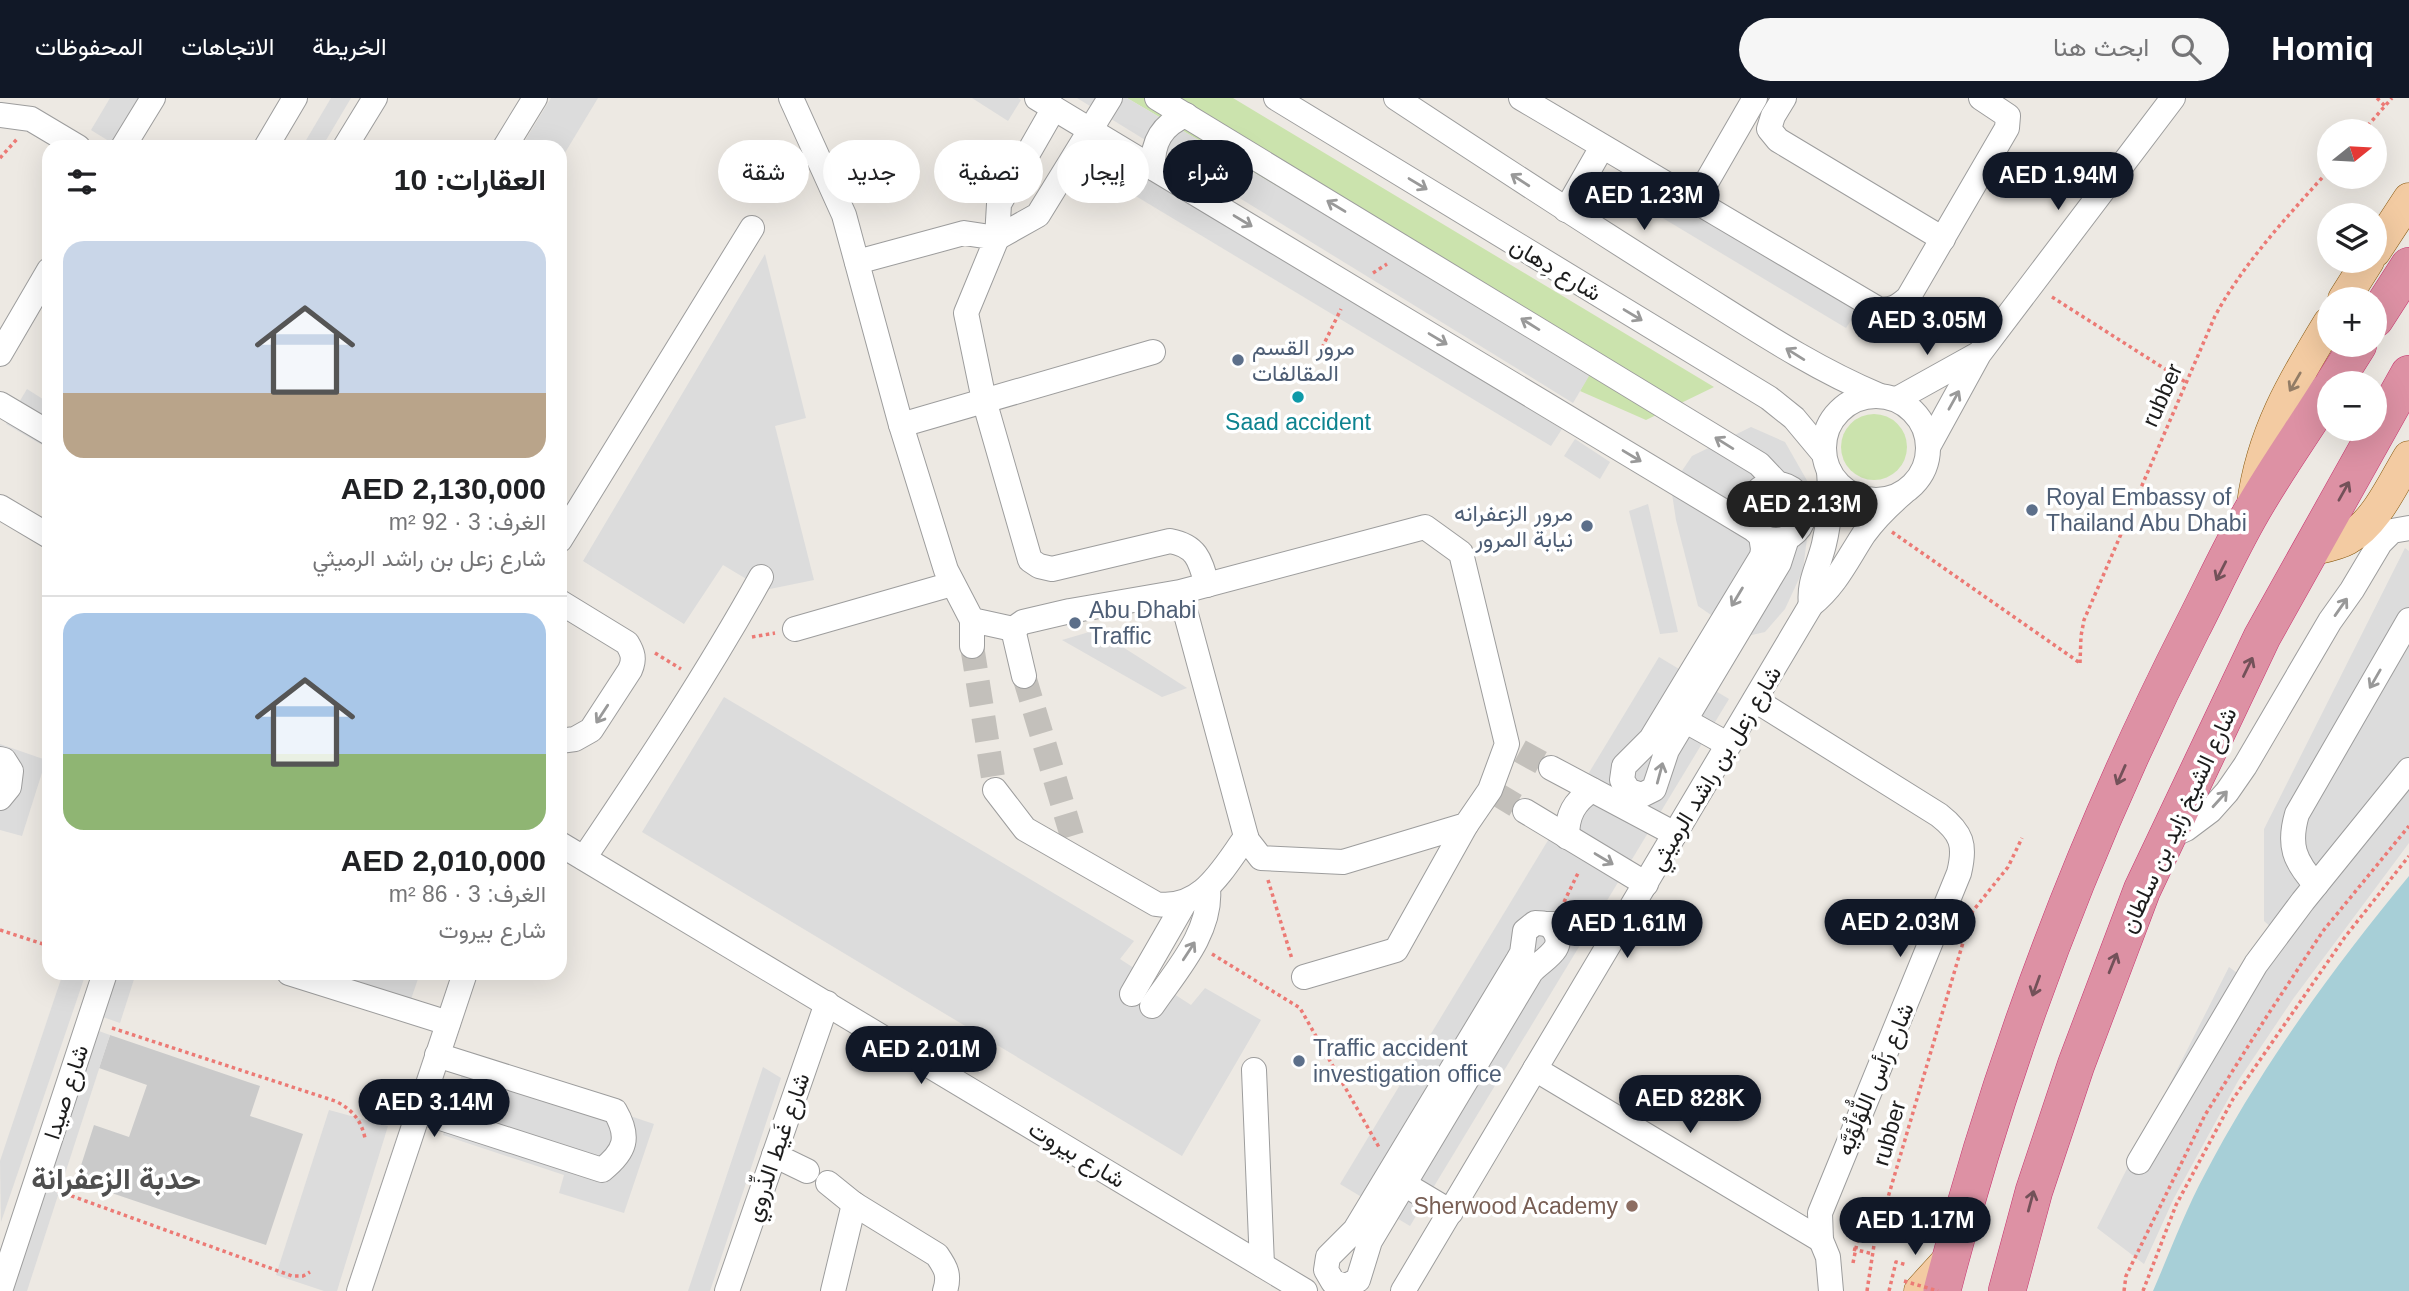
<!DOCTYPE html>
<html lang="ar">
<head>
<meta charset="utf-8">
<style>
	:root { --surface:#fff; --page:#f6f6f6; --text:#202124; --muted:#757577; --line:#e0e0e0; --accent:#111827 }
	body { margin:0; font-family:Helvetica,Vazirmatn,sans-serif; background:var(--page); color:var(--text); direction:rtl; height:100vh; display:flex; flex-direction:column; font-size:26px; white-space:nowrap }
	* { box-sizing:border-box; margin:0 }
	p { font-size:23px; color:var(--muted) }
	.icon { flex:none; width:38px; height:38px; fill:none; stroke:currentColor; stroke-width:2; stroke-linecap:round; stroke-linejoin:round }
	.map { position:relative; flex:1; overflow:hidden; direction:ltr }
	.sheet { position:absolute; left:42px; top:42px; width:525px; height:840px; display:flex; flex-direction:column; background:var(--surface); border-radius:21px; box-shadow:0 7px 28px #0002; direction:rtl }
	.sheet>* { flex:none }
	.hud { position:absolute; left:588px; top:42px; width:665px; height:63px; direction:rtl; display:flex; gap:14px }
	.needle { width:46px; rotate:72deg }
	.tools { position:absolute; left:2317px; top:21px; display:grid; gap:14px }
	.tools a { display:grid; place-items:center; width:70px; height:70px; border-radius:50%; background:var(--surface); box-shadow:0 7px 28px #0002; font-size:35px }
	.price { position:absolute; translate:-50% -60px; padding:0 16px; border-radius:24px; background:var(--accent); color:#fff; font-size:23px; line-height:46px; filter:drop-shadow(0 2px 4px #0008) }
	.price::after { content:''; position:absolute; left:50%; top:42px; width:21px; height:16px; margin-left:-10px; background:inherit; clip-path:polygon(0 0,100% 0,50% 100%) }
	.price.active { background:#222; color:#fff }
	ul { padding:0; list-style:none }
	li { display:grid; align-content:center; gap:14px; height:371px; padding:0 21px }
	li+li { border-top:2px solid var(--line) }
	li span { display:grid; place-items:center; height:217px; border-radius:21px; color:#555 }
	li>.icon { margin-inline-start:auto }
	span .icon { width:126px; height:126px; fill:#fffc; stroke-width:1 }
	li b { font-size:30px }
	h2 { display:flex; justify-content:space-between; align-items:center; height:84px; padding:0 21px; font-size:30px }
	.chip { padding:0 24px; border-radius:32px; background:var(--surface); box-shadow:0 7px 28px #0002; font-size:24px; line-height:63px }
	.chip.active { background:var(--accent); color:#fff }
	header { display:flex; align-items:center; gap:42px; box-sizing:border-box; height:98px; padding:0 35px; background:var(--accent); color:#fff }
	header strong { font-size:33px }
	nav { display:flex; gap:38px; margin-inline-start:auto; font-size:24px }
	.search { width:490px; height:63px; background:var(--page); display:flex; align-items:center; gap:18px; box-sizing:border-box; padding:0 24px; border-radius:38px; color:var(--muted); font-size:26px }
	.map>svg:first-child { display:block }
	.religious { fill:#cacaca }
	.grass { fill:#cbe3ad }
	.parking { fill:#dcdcdc }
	.water { fill:#a7cfd7 }
	.lines { fill:none; stroke-linecap:round; stroke-linejoin:round }
	.minor-tunnel { stroke:#c3c0bb; stroke-width:24; stroke-dasharray:24 12; stroke-linecap:butt }
	.minor-casing { stroke:#9d9d9d; stroke-width:26 }
	.major-casing { stroke:#87580e; stroke-width:33 }
	.highway-casing { stroke:#c7346f; stroke-width:38 }
	.path { stroke:#ec7a75; stroke-width:3.5; stroke-dasharray:3.5 3.5; stroke-linecap:butt }
	.minor { stroke:#fff; stroke-width:24 }
	.major { stroke:#f3cba2; stroke-width:32 }
	.highway { stroke:#dd91a4; stroke-width:37 }
	.path-bridge { stroke:#ec7a75; stroke-width:3.5; stroke-dasharray:3.5 3.5; stroke-linecap:butt }
	.oneway { stroke:#999 }
	.oneway2 { stroke:#927c66 }
	.oneway3 { stroke:#735159 }
	.service-dot { fill:#5c6f8a; stroke:#fff; stroke-width:2.5 }
	.culture-dot { fill:#0f9aa8; stroke:#fff; stroke-width:2.5 }
	.education-dot { fill:#8d6e63; stroke:#fff; stroke-width:2.5 }
	.labels { text-anchor:middle; dominant-baseline:central; stroke-width:7; stroke-linejoin:round; paint-order:stroke }
	.street-label { font-size:23px; fill:#1c1c1c; stroke:#fff }
	.service-label { font-size:23px; fill:#4e5e75; stroke:#fff; text-anchor:start }
	.culture-label { font-size:23px; fill:#0d838f; stroke:#fff }
	.education-label { font-size:23px; fill:#785e54; stroke:#fff; text-anchor:end }
	.district-label { font-size:30px; font-weight:bold; fill:#4f4f4f; stroke:#fff }
</style>
</head>
<body>
<header>
<strong>Homiq</strong>
<div class="search"><svg class="icon" aria-label="search" viewBox="0 0 24 24"><circle cx="10" cy="10" r="6"/><path d="M15 15l6 6"/></svg>ابحث هنا</div>
<nav><a>الخريطة</a><a>الاتجاهات</a><a>المحفوظات</a></nav>
</header>
<div class="map">
<svg width="2409" height="1193" viewBox="0 0 2409 1193">
	<rect width="100%" height="100%" fill="#ede9e3"/>
	<!-- religious -->
	<path class="religious" d="M110,937L260,988L250,1018L303,1036L266,1147L76,1083L94,1027L129,1039L147,987L99,970Z"/>
	<!-- grass -->
	<g class="grass">
		<path d="M1127,0H1233L1714,289L1646,322L1580,293L1591,273Z"/>
		<circle cx="1874" cy="349" r="33"/>
	</g>
	<!-- parking -->
	<g class="parking">
		<path d="M110,0H139L112,45L91,32Z"/>
		<path d="M331,0H351L322,49H302Z"/>
		<path d="M551,0H598L560,63V49H521Z"/>
		<path d="M972,0H1018L1021,2L1008,23Z"/>
		<path d="M1077,0H1127L1592,273L1573,305Z"/>
		<path d="M1654,67L1870,194L1846,230L1641,107Z"/>
		<path d="M1142,75L1562,331L1551,348L1129,94Z"/>
		<path d="M765,156L806,320L775,328L814,482L765,492L723,467L684,526L583,463Z"/>
		<path d="M27,291L49,305V351L6,326Z"/>
		<path d="M1751,329L1785,344L1813,393L1803,472L1785,511L1765,534L1743,539L1698,508L1676,422L1671,389L1692,358Z"/>
		<path d="M1575,341L1610,364L1600,381L1564,358Z"/>
		<path d="M1648,406L1678,534L1660,536L1629,413Z"/>
		<path d="M2405,450L2409,453V745L2293,901L2238,983L2174,1100L2144,1166L2097,1130L2229,869L2248,883L2281,838L2264,823V731Z"/>
		<path d="M1096,532L1187,590L1162,599L1062,542Z"/>
		<path d="M1659,559L1729,601L1410,1128L1340,1086Z"/>
		<path d="M724,599L1134,843L1120,861L1191,907L1205,890L1261,922L1182,1058L642,734Z"/>
		<path d="M0,646L46,662L22,738L0,732Z"/>
		<path d="M63,875H86L1,1124L0,1063Z"/>
		<path d="M114,875H136L120,925L100,918Z"/>
		<path d="M317,875H420L409,907Z"/>
		<path d="M93,931L110,937L27,1193H8Z"/>
		<path d="M466,963L654,1026L624,1115L559,1095L564,1077L443,1037Z"/>
		<path d="M763,969L781,980L710,1193H688Z"/>
		<path d="M329,1012L388,1028L337,1193H324L276,1177Z"/>
	</g>
	<!-- water -->
	<path class="water" d="M2409,778V1193H2153C2170,1154 2185,1113 2205,1076C2261,969 2332,871 2409,778Z"/>
	<g class="lines">
		<!-- minor-tunnel -->
		<g class="minor-tunnel">
			<path d="M972,548L995,692"/>
			<path d="M1024,578L1072,738"/>
			<path d="M1520,653L1551,670"/>
			<path d="M1495,695L1525,713"/>
		</g>
		<defs>
			<g id="minor">
				<path d="M791,0L844,117L901,327L946,472L972,522L1013,531L1023,524L1070,513L1180,494L1247,742L1261,760L1343,764L1466,727L1490,692L1507,646L1461,455L1425,429L1180,494"/>
				<path d="M1037,0L1753,431"/>
				<path d="M1157,0L1759,366L1778,386"/>
				<path d="M1276,0L1769,300L1794,320L1824,356"/>
				<path d="M1396,0C1493,64 1591,128 1690,190C1751,228 1811,269 1878,297"/>
				<path d="M1521,0L1878,211C1891,213 1898,209 1908,200L2007,30L2008,18L1981,0"/>
				<path d="M1784,0L1773,18L1769,31L1778,42L1943,141"/>
				<path d="M1054,10L999,106L997,140L1038,117L1110,0"/>
				<path d="M0,17L31,21L78,49"/>
				<path d="M123,49L153,0"/>
				<path d="M266,49L295,0"/>
				<path d="M345,49L375,0"/>
				<path d="M505,49L535,0"/>
				<path d="M1153,70C1152,44 1162,27 1186,17"/>
				<path d="M1695,104L1755,0"/>
				<path d="M1566,112L1602,49"/>
				<path d="M857,164L964,135L997,140L966,215L984,302L1030,462L1039,468L1052,471L1170,443C1197,448 1200,462 1207,487"/>
				<path d="M0,256L49,172"/>
				<circle cx="1876" cy="350" r="52"/>
				<path d="M1897,301L1978,256"/>
				<path d="M0,306L49,335"/>
				<path d="M901,327L1153,254"/>
				<path d="M1928,349L1979,256L2173,0"/>
				<circle cx="1776" cy="414" r="28"/>
				<path d="M0,409L49,438"/>
				<path d="M1761,438L1763,451L1762,458L1651,641L1624,668L1622,682L1629,693L1642,697L1654,691L1667,652L1779,465L1787,440"/>
				<path d="M560,442L752,130"/>
				<path d="M560,504L627,545C633,555 635,561 630,572L591,632L575,641L560,643"/>
				<path d="M1811,507C1808,484 1819,468 1824,446C1830,422 1831,398 1829,373"/>
				<path d="M972,522V548"/>
				<path d="M795,531L952,486"/>
				<path d="M1013,531L1024,578"/>
				<path d="M1755,602L1939,717C1962,735 1966,747 1959,775L1820,1115L1821,1142L1828,1159L1831,1193"/>
				<path d="M1684,622L1729,647"/>
				<path d="M0,661L4,662L11,673L9,689L0,700"/>
				<path d="M1551,670L1675,736"/>
				<path d="M995,692L1025,731L1156,806C1202,813 1223,770 1246,739"/>
				<path d="M1525,713L1646,786"/>
				<path d="M1567,739C1567,717 1574,704 1592,692"/>
				<path d="M2166,740L2186,731L2210,713L2227,694L2245,668L2330,523L2352,492L2380,445L2392,433L2409,430"/>
				<path d="M560,746L1305,1193"/>
				<path d="M584,760C646,668 707,576 761,479"/>
				<path d="M2316,787C2294,763 2288,747 2297,716L2409,522"/>
				<path d="M1535,825C1544,825 1551,826 1555,834C1566,852 1541,862 1531,874L1370,1143L1358,1182L1346,1188L1333,1184L1326,1172L1328,1159L1355,1132L1518,862L1522,855L1525,833Z"/>
				<path d="M1548,826H1622"/>
				<path d="M289,875L448,925"/>
				<path d="M1304,879L1396,852L1466,727"/>
				<path d="M1132,896L1185,804"/>
				<path d="M1152,908C1175,874 1212,834 1208,791"/>
				<path d="M1535,971L1821,1142"/>
				<path d="M1254,972L1262,1167"/>
				<path d="M419,1013L602,1072C626,1053 630,1039 615,1013L437,957"/>
				<path d="M774,1057L807,1073"/>
				<path d="M2139,1064L2256,866L2303,803L2409,672"/>
				<path d="M828,1085L854,1106L937,1157C946,1170 950,1177 945,1193"/>
				<path d="M1404,1086L1451,1114"/>
				<path d="M0,1193L105,875"/>
				<path d="M359,1193L465,875"/>
				<path d="M727,1193L827,905"/>
				<path d="M833,1193L854,1106"/>
				<path d="M1403,1193L1811,507C1836,487 1847,462 1864,436C1875,421 1888,408 1902,396"/>
			</g>
			<g id="major">
				<path d="M2375,153L2409,101"/>
				<path d="M2344,201L2368,163"/>
				<path d="M2253,406C2262,336 2293,284 2329,225"/>
				<path d="M2310,452C2322,449 2336,447 2347,441C2376,425 2392,387 2409,359"/>
				<path d="M1920,1193L1950,1160"/>
			</g>
			<g id="highway">
				<path d="M2375,221L2409,168"/>
				<path d="M2334,285L2358,247"/>
				<path d="M1942,1193C2001,964 2084,742 2192,530C2212,491 2230,451 2252,413C2276,371 2304,332 2329,292"/>
				<path d="M2007,1193L2034,1093L2076,967L2142,792L2262,539L2409,276"/>
			</g>
		</defs>
		<!-- minor casing -->
		<use href="#minor" class="minor-casing"/>
		<!-- major casing -->
		<use href="#major" class="major-casing"/>
		<!-- highway casing -->
		<use href="#highway" class="highway-casing"/>
		<!-- path -->
		<g class="path">
			<path d="M2377,0L2385,8"/>
			<path d="M2363,33L2392,0"/>
			<path d="M0,60L17,41"/>
			<path d="M1373,175L1387,166"/>
			<path d="M2052,199L2187,285"/>
			<path d="M1319,256L1341,211"/>
			<path d="M1892,434L2080,565"/>
			<path d="M752,539L775,535"/>
			<path d="M655,555L681,571"/>
			<path d="M2080,565L2081,538L2084,522L2215,218C2245,163 2288,118 2329,72"/>
			<path d="M1268,782L1292,861"/>
			<path d="M1564,804L1579,773"/>
			<path d="M0,832L49,848"/>
			<path d="M1212,856L1300,910L1380,1051"/>
			<path d="M112,930L335,1003C352,1011 361,1022 365,1040"/>
			<path d="M58,1093L292,1178H303L310,1174"/>
			<path d="M1849,1104L1862,1120L1853,1165"/>
			<path d="M1853,1151L1873,1156"/>
			<path d="M1867,1193L1874,1147L1972,814L2008,769L2022,740"/>
			<path d="M1889,1193L1896,1164L1907,1167"/>
			<path d="M2124,1193L2126,1178L2205,1017L2267,918L2323,833L2409,728"/>
			<path d="M2143,1193L2176,1107L2233,1001L2345,839L2409,758"/>
		</g>
		<!-- minor -->
		<use href="#minor" class="minor"/>
		<!-- major -->
		<use href="#major" class="major"/>
		<!-- highway -->
		<use href="#highway" class="highway"/>
		<!-- path-bridge -->
		<path class="path-bridge" d="M1904,1183L1938,1193"/>
	</g>
	<!-- one-way arrows -->
	<defs><path id="oneway-shaft" d="M-6 0H5M1.5-3L5.5 0L1.5 3" fill="none" stroke-width="1.6" stroke-linecap="round" stroke-linejoin="round" transform="scale(1.75)"/></defs>
	<g class="oneway">
		<use href="#oneway-shaft" transform="translate(1520 82) rotate(-147)"/>
		<use href="#oneway-shaft" transform="translate(1418 86) rotate(31)"/>
		<use href="#oneway-shaft" transform="translate(1336 108) rotate(-149)"/>
		<use href="#oneway-shaft" transform="translate(1243 123) rotate(31)"/>
		<use href="#oneway-shaft" transform="translate(1633 217) rotate(31)"/>
		<use href="#oneway-shaft" transform="translate(1530 226) rotate(-148)"/>
		<use href="#oneway-shaft" transform="translate(1438 241) rotate(31)"/>
		<use href="#oneway-shaft" transform="translate(1795 256) rotate(-148)"/>
		<use href="#oneway-shaft" transform="translate(1954 302) rotate(-61)"/>
		<use href="#oneway-shaft" transform="translate(1724 345) rotate(-148)"/>
		<use href="#oneway-shaft" transform="translate(1632 358) rotate(31)"/>
		<use href="#oneway-shaft" transform="translate(1737 499) rotate(121)"/>
		<use href="#oneway-shaft" transform="translate(2341 509) rotate(-55)"/>
		<use href="#oneway-shaft" transform="translate(2375 581) rotate(120)"/>
		<use href="#oneway-shaft" transform="translate(602 616) rotate(123)"/>
		<use href="#oneway-shaft" transform="translate(1660 675) rotate(-75)"/>
		<use href="#oneway-shaft" transform="translate(2220 701) rotate(-48)"/>
		<use href="#oneway-shaft" transform="translate(1604 761) rotate(31)"/>
		<use href="#oneway-shaft" transform="translate(1189 853) rotate(-57)"/>
	</g>
	<use class="oneway2" href="#oneway-shaft" transform="translate(2295 284) rotate(120)"/>
	<g class="oneway3">
		<use href="#oneway-shaft" transform="translate(2344 393) rotate(-61)"/>
		<use href="#oneway-shaft" transform="translate(2221 473) rotate(117)"/>
		<use href="#oneway-shaft" transform="translate(2248 569) rotate(-64)"/>
		<use href="#oneway-shaft" transform="translate(2121 677) rotate(114)"/>
		<use href="#oneway-shaft" transform="translate(2113 865) rotate(-68)"/>
		<use href="#oneway-shaft" transform="translate(2036 888) rotate(110)"/>
		<use href="#oneway-shaft" transform="translate(2031 1103) rotate(-75)"/>
	</g>
	<!-- markers -->
	<g class="service-dot">
		<circle cx="1238" cy="262" r="7"/>
		<circle cx="2032" cy="412" r="7"/>
		<circle cx="1587" cy="428" r="7"/>
		<circle cx="1075" cy="525" r="7"/>
		<circle cx="1299" cy="963" r="7"/>
	</g>
	<circle class="culture-dot" cx="1298" cy="299" r="7"/>
	<circle class="education-dot" cx="1632" cy="1108" r="7"/>
	<g class="labels">
		<!-- street labels -->
		<g class="street-label">
			<text transform="translate(1556 171) rotate(31)">شارع دِهان</text>
			<text transform="translate(2162 297) rotate(-66)">rubber</text>
			<text transform="translate(1715 670) rotate(-59)">شارع زعل بن راشد الرميثي</text>
			<text transform="translate(2178 722) rotate(-65)">شارع الشيخ زايد بن سلطان</text>
			<text transform="translate(1875 981) rotate(-67)">شارع رَأس اللُّؤلُؤيَّه</text>
			<text transform="translate(66 994) rotate(-72)">شارع صيدا</text>
			<text transform="translate(1889 1035) rotate(-74)">rubber</text>
			<text transform="translate(777 1049) rotate(-71)">شارع غَيط الذِّروي</text>
			<text transform="translate(1077 1056) rotate(31)">شارع بيروت</text>
		</g>
		<!-- service labels -->
		<g class="service-label">
			<text x="1252" y="249">مرور القسم<tspan x="1252" dy="26">المقالفات</tspan></text>
			<text x="2046" y="399">Royal Embassy of<tspan x="2046" dy="26">Thailand Abu Dhabi</tspan></text>
			<text x="1573" y="415" text-anchor="end">مرور الزعفرانه<tspan x="1573" dy="26">نيابة المرور</tspan></text>
			<text x="1089" y="512">Abu Dhabi<tspan x="1089" dy="26">Traffic</tspan></text>
			<text x="1313" y="950">Traffic accident<tspan x="1313" dy="26">investigation office</tspan></text>
		</g>
		<!-- culture labels -->
		<g class="culture-label">
			<text x="1298" y="324">Saad accident</text>
		</g>
		<!-- education labels -->
		<g class="education-label">
			<text x="1618" y="1108">Sherwood Academy</text>
		</g>
		<!-- district labels -->
		<g class="district-label">
			<text x="116" y="1080">حدبة الزعفرانة</text>
		</g>
	</g>
</svg>
<div class="tools">
<a><svg class="needle" viewBox="-14 -14 28 28"><path d="M0-13l5 13h-10z" fill="#e53935"/><path d="M0 13l5-13h-10z" fill="#757577"/></svg></a>
<a><svg class="icon" aria-label="layers" viewBox="0 0 24 24"><path d="M12 4l9 5-9 5-9-5zM3 14l9 5 9-5"/></svg></a>
<a>+</a>
<a>−</a>
</div>
<b class="price" style="left:2058px;top:114px">AED 1.94M</b>
<b class="price" style="left:1644px;top:134px">AED 1.23M</b>
<b class="price" style="left:1927px;top:259px">AED 3.05M</b>
<b class="price active" style="left:1802px;top:443px">AED 2.13M</b>
<b class="price" style="left:1900px;top:861px">AED 2.03M</b>
<b class="price" style="left:1627px;top:862px">AED 1.61M</b>
<b class="price" style="left:921px;top:988px">AED 2.01M</b>
<b class="price" style="left:1690px;top:1037px">AED 828K</b>
<b class="price" style="left:434px;top:1041px">AED 3.14M</b>
<b class="price" style="left:1915px;top:1159px">AED 1.17M</b>
<div class="hud">
<a class="chip active">شراء</a>
<a class="chip">إيجار</a>
<a class="chip">تصفية</a>
<a class="chip">جديد</a>
<a class="chip">شقة</a>
</div>
<section class="sheet">
<h2>العقارات: 10<svg class="icon" aria-label="filters" viewBox="0 0 24 24"><path d="M4 7h16M4 17h16"/><circle cx="9" cy="7" r="2"/><circle cx="15" cy="17" r="2"/></svg></h2>
<ul>
<li><span style="background:linear-gradient(#c9d6e8 70%,#b9a48a 0)"><svg class="icon" aria-label="home" viewBox="0 0 24 24"><path d="M3 11l9-7 9 7M6 9v11h12V9"/></svg></span><div><b>AED 2,130,000</b><p>الغرف: 3 · 92 m²</p><p>شارع زعل بن راشد الرميثي</p></div></li>
<li><span style="background:linear-gradient(#a9c7e8 65%,#8fb573 0)"><svg class="icon" aria-label="home" viewBox="0 0 24 24"><path d="M3 11l9-7 9 7M6 9v11h12V9"/></svg></span><div><b>AED 2,010,000</b><p>الغرف: 3 · 86 m²</p><p>شارع بيروت</p></div></li>
</ul>
</section>
</div>
</body>
</html>
